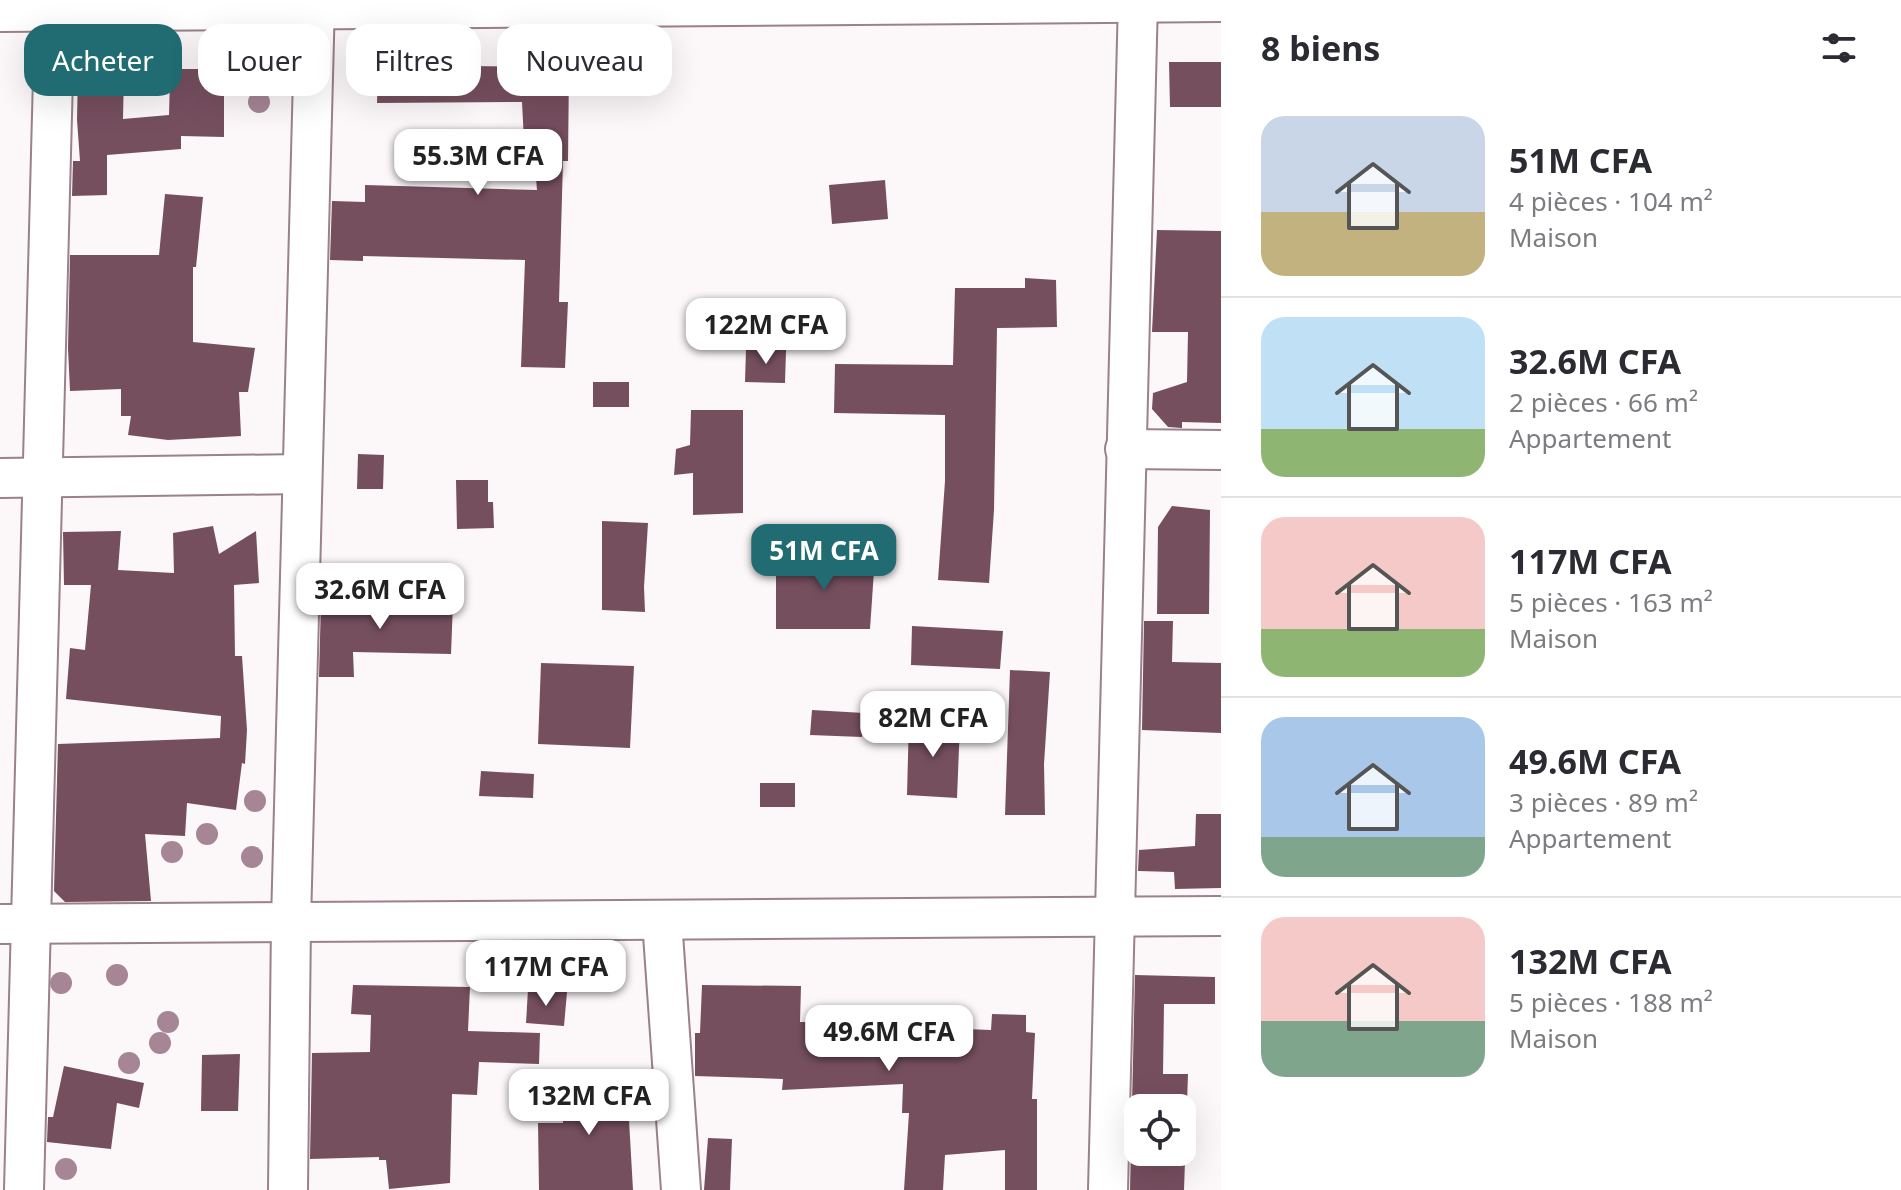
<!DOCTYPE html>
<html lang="fr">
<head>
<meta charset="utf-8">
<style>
	:root { --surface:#fff; --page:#f2f2f3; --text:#2b2b33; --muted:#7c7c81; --line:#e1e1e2; --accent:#206c72 }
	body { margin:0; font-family:"Noto Sans",sans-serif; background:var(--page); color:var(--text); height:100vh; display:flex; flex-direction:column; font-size:30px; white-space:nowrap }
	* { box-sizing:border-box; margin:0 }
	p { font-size:26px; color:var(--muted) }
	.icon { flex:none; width:44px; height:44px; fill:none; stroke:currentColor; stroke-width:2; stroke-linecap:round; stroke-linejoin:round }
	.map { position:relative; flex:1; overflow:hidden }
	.sheet { display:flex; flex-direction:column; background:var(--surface); width:680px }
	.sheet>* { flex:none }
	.hud { position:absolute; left:24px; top:24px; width:760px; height:72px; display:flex; gap:16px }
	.fabs { position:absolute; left:1124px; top:1094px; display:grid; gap:16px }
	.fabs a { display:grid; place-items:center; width:72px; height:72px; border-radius:16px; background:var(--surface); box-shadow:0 8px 32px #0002; font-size:40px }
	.price { position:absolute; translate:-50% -68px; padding:0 18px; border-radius:16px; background:#fff; color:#222; font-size:26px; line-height:52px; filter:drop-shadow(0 2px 4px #0008) }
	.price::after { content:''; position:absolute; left:50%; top:48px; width:24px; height:18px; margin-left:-12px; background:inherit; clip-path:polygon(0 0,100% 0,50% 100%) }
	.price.active { background:var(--accent); color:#fff }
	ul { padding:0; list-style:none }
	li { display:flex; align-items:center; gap:24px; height:200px; padding:0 40px }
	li+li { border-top:2px solid var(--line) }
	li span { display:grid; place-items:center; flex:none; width:224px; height:160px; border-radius:24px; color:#555 }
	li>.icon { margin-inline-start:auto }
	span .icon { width:96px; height:96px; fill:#fffc; stroke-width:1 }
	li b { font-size:34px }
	h2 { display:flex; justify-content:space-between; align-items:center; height:96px; padding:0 40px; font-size:34px }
	.tag { padding:0 28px; border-radius:24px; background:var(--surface); box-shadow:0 8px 32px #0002; font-size:28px; line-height:72px }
	.tag.active { background:var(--accent); color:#fff }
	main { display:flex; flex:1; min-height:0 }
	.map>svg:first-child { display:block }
	.building { fill:#764f5f; fill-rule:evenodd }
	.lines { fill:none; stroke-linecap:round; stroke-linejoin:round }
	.minor-casing { stroke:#9a818a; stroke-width:42 }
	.minor { stroke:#fff; stroke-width:38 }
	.tree { fill:#a68594 }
</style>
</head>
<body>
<main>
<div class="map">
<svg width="1221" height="1190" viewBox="0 0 1221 1190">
	<rect width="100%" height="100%" fill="#fcf7f9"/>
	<!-- building -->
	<g class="building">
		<path d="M1169,62H1221V107H1170Z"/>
		<path d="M378,65L569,67L568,161H563L559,302H568L565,368L521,367L525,260L363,256V261L330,260L332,201L365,202V185L537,190L533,142L524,141L522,102L377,103Z"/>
		<path d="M179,69H224V137L181,136V149L107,155V195L72,196L73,161H80L77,120L78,70L124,71L123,119L169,115L170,78Z"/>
		<path d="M885,180L888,219L832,224L829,185Z"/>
		<path d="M165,194L203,197L196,267H193V342L255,348L248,392H239L241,436L168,440L128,435L131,416H121V389L70,391L68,348L70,255H159Z"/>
		<path d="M1157,230L1221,231V423L1182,422V428L1168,427L1152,409L1153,393L1187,382L1188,332H1152Z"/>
		<path d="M1025,278L1056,280L1057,327L997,328L994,510L989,583L938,580L945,481V415L834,413L835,364L953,365L955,288H1025Z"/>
		<path d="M746,349L786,350L785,383L745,382Z"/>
		<rect x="593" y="382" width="36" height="25"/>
		<path d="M691,410H743V513L693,515V473L674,475L676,449L690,445Z"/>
		<path d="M358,454L384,455L383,489H357Z"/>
		<path d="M456,480H488V502H493L494,528L457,529Z"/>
		<path d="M1172,506L1210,510L1209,614H1157L1158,527Z"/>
		<path d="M602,521L648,523L644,587L645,612L602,610Z"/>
		<path d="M213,526L219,554L256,531L259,583L234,585L235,656H242L247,730L245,764L242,763L236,810L187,803L185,836L145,834L151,901L65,902L54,891L58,744L220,738L221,716L66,699L70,648L85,650L91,585H64L63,532L121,531L118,570L174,573L173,533Z"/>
		<path d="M875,556L870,629H776V557Z"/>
		<path d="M321,600L453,603L451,654L353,652L354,677H319Z"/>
		<path d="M1144,621H1173L1172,662L1221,663V733L1142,730Z"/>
		<path d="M912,626L1003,631L1000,669L911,665Z"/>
		<path d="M541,663L634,666L630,748L538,744Z"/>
		<path d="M1010,670L1050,672L1044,764L1045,815H1005Z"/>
		<path d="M812,710L864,713L862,737L810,735Z"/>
		<path d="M909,720L960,723L957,798L907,795Z"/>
		<path d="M481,771L534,774L533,798L479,796Z"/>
		<rect x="760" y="783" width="35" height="24"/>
		<path d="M1196,814H1221V888L1175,889L1174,872L1138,871L1139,850L1195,846Z"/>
		<path d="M1135,975L1215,977V1004H1164L1163,1074H1188L1184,1190H1130ZM1138,1108H1182V1152H1138Z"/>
		<path d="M353,985L470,987L468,1031L540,1033L539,1064L479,1062L477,1095L452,1094L450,1183L389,1189L386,1160H379V1157L310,1159L312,1053L370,1052L371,1015L351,1014Z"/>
		<path d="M702,985L801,986L800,1022H818V1026L914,1021V1027L991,1030L992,1014L1026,1015V1032L1035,1033L1032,1099H1037V1190H1005V1150L945,1155L943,1190H904L909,1113H902L903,1084L782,1090L783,1079L695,1076V1033H700Z"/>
		<path d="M528,990L567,992L564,1026L526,1023Z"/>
		<path d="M240,1054L238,1111H201L202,1055Z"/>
		<path d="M64,1066L144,1083L139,1108L117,1103L111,1149L47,1142L48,1117H53Z"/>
		<path d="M564,1074L632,1075L631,1120H629L633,1190H539L538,1123H563Z"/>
		<path d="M708,1138L732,1139L730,1190H704Z"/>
	</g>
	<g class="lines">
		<defs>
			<g id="minor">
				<path d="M0,12L1221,2"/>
				<path d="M1125,449L1221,450"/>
				<path d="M0,478L302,474"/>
				<path d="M662,920L681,1190"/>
				<path d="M0,924L1221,916"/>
				<path d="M24,1190L55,0"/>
				<path d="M288,1190L291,922L315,0"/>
				<path d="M1108,1190L1138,0"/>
			</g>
		</defs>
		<!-- minor casing -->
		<use href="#minor" class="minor-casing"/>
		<!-- minor -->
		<use href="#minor" class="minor"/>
	</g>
	<!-- trees -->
	<g class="tree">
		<circle cx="231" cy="51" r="11"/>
		<circle cx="136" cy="54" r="11"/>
		<circle cx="259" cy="102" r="11"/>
		<circle cx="433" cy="146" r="11"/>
		<circle cx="255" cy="801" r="11"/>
		<circle cx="207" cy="834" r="11"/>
		<circle cx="172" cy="852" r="11"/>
		<circle cx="252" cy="857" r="11"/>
		<circle cx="117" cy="975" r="11"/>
		<circle cx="61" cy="983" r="11"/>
		<circle cx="168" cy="1022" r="11"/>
		<circle cx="160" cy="1043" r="11"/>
		<circle cx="129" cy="1063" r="11"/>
		<circle cx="66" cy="1169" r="11"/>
	</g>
</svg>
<div class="fabs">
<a><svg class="icon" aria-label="locate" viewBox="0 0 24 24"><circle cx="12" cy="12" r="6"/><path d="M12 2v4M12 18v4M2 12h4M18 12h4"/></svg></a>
</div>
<b class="price" style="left:478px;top:197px">55.3M CFA</b>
<b class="price" style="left:766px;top:366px">122M CFA</b>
<b class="price active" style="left:824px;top:592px">51M CFA</b>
<b class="price" style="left:380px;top:631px">32.6M CFA</b>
<b class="price" style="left:933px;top:759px">82M CFA</b>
<b class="price" style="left:546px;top:1008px">117M CFA</b>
<b class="price" style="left:889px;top:1073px">49.6M CFA</b>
<b class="price" style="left:589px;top:1137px">132M CFA</b>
<div class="hud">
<a class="tag active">Acheter</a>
<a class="tag">Louer</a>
<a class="tag">Filtres</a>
<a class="tag">Nouveau</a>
</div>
</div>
<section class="sheet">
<h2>8 biens<svg class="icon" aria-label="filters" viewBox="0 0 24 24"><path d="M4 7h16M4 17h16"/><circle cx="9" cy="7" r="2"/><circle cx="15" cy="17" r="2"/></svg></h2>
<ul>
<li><span style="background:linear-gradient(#c9d6e8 60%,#c2b280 0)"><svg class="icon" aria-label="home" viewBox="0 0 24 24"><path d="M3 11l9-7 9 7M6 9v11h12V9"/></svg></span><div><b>51M CFA</b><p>4 pièces · 104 m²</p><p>Maison</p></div></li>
<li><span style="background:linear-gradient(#bfe0f5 70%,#8fb573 0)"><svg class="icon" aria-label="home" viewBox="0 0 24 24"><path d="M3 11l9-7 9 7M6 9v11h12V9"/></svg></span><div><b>32.6M CFA</b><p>2 pièces · 66 m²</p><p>Appartement</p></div></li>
<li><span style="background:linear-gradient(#f6c9c9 70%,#8fb573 0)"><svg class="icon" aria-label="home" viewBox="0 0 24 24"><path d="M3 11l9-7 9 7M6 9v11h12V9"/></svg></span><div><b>117M CFA</b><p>5 pièces · 163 m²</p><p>Maison</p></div></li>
<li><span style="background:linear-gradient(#a9c7e8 75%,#7fa58c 0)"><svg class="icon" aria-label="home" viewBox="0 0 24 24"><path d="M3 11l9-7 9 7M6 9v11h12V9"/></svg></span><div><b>49.6M CFA</b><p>3 pièces · 89 m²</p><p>Appartement</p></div></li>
<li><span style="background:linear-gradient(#f6c9c9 65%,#7fa58c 0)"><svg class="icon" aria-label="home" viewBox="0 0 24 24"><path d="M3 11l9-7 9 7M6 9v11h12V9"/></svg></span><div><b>132M CFA</b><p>5 pièces · 188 m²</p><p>Maison</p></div></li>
</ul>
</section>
</main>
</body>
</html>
